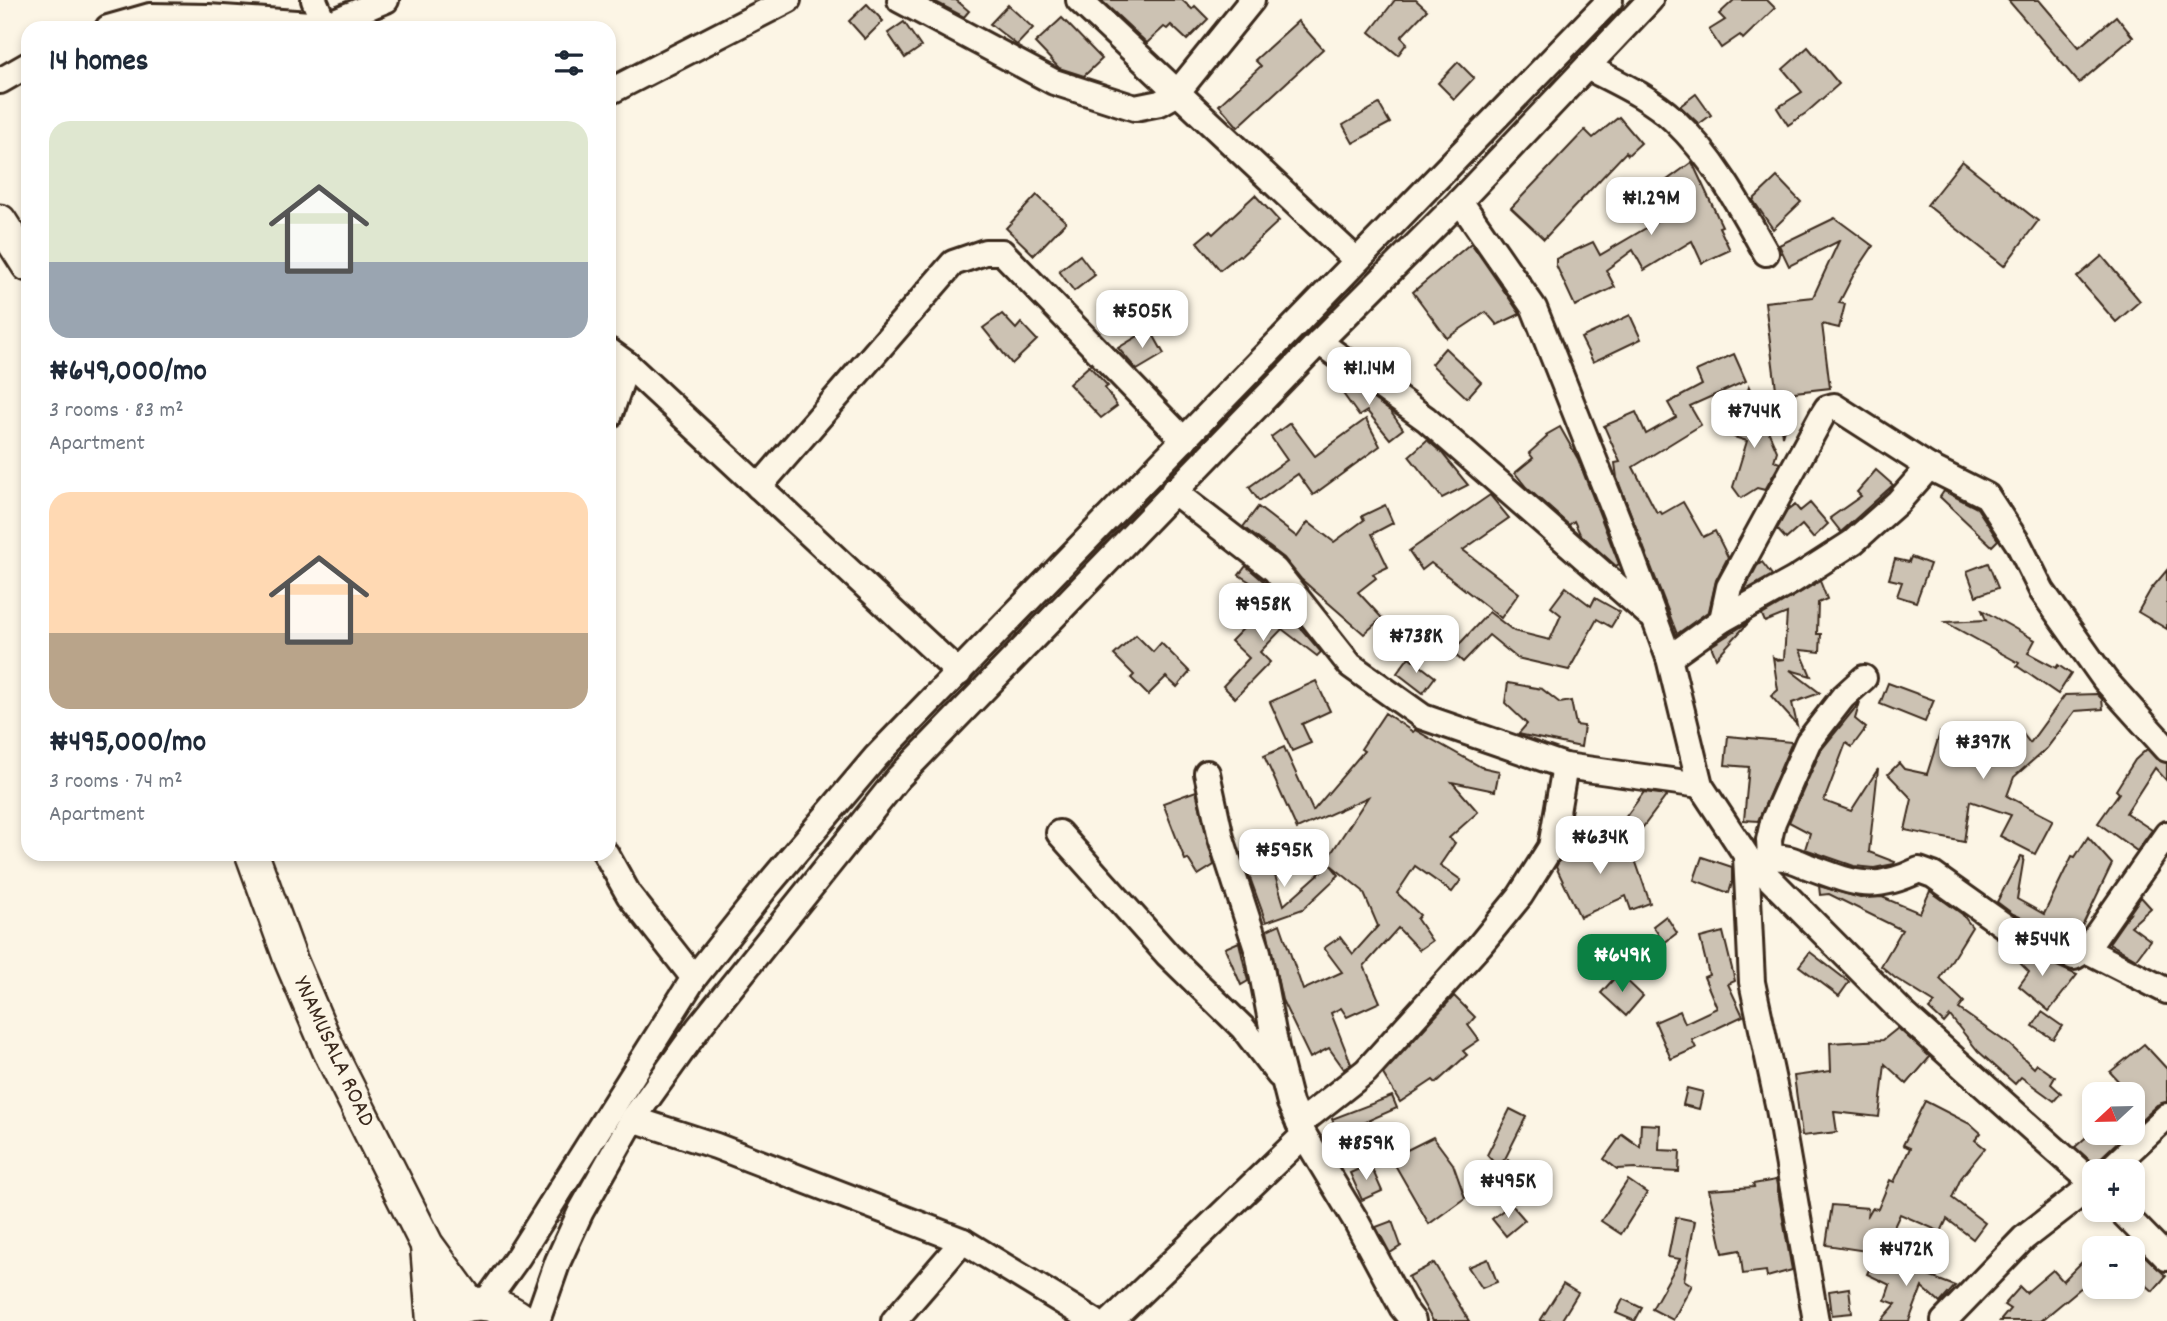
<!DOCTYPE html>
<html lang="en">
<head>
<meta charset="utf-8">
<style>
	:root { --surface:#fff; --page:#f6f6f7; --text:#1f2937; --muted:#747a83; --accent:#0b8043 }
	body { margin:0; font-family:Dekko,sans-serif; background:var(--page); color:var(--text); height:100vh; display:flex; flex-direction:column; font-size:26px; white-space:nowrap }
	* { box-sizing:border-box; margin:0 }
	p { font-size:23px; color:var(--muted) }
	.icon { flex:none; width:38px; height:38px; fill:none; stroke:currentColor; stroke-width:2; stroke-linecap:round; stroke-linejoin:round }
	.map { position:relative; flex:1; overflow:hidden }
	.sheet { position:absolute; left:21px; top:21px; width:595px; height:840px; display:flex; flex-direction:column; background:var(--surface); border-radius:21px; box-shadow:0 4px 10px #0003 }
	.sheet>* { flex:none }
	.needle { width:46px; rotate:248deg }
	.fabs { position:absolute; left:2082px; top:1082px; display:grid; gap:14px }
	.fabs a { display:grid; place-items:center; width:63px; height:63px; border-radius:14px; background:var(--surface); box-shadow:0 4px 10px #0003; font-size:35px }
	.price { position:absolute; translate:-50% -60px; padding:0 16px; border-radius:14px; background:#fff; color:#222; font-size:23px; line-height:46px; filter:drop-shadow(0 2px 4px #0008) }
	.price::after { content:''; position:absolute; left:50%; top:42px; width:21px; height:16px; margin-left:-10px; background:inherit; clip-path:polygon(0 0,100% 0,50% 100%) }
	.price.selected { background:var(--accent); color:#fff }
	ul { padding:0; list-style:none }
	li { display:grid; align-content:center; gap:14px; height:371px; padding:0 28px }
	li span { display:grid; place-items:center; height:217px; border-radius:21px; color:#555 }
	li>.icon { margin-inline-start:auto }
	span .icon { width:126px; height:126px; fill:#fffc; stroke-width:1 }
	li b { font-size:30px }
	h2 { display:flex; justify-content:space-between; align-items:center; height:84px; padding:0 28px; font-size:30px }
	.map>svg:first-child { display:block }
	.building { fill:#ccc2b3; stroke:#3b2a1e; stroke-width:2 }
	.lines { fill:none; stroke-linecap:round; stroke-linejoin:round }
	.minor-casing { stroke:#3b2a1e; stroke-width:30 }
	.major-casing { stroke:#3b2a1e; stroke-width:37 }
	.minor { stroke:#fcf5e5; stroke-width:24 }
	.major { stroke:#fcf5e5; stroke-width:32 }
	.labels { text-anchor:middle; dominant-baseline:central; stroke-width:5; stroke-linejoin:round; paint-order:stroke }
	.street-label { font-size:24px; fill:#3b2a1e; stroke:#fcf5e5 }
</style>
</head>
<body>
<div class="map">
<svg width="2167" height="1321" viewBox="0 0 2167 1321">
	<rect width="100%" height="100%" fill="#fcf5e5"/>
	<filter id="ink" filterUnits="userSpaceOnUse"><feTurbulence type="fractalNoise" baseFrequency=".0143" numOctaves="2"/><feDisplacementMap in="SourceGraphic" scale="14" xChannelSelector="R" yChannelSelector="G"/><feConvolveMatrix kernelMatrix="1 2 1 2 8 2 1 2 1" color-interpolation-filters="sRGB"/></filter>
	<g filter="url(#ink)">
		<!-- building -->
		<g class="building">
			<path d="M932,0H956L969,11L964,17Z"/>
			<path d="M1101,0H1182L1192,9L1195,6L1208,19L1187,40L1171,25L1167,29L1164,27L1147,43Z"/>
			<path d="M1395,0H1416L1427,10L1401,37L1407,43L1398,55L1370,32Z"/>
			<path d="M1734,0H1767L1775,8L1743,39L1740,35L1721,48L1709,30L1725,20L1719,14Z"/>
			<path d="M2008,0H2039L2079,47L2116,16L2133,37L2079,83Z"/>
			<path d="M867,4L883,21L865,39L849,21Z"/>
			<path d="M1008,5L1033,28L1017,45L990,24Z"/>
			<path d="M1062,18L1102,59L1084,76L1059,68L1035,43Z"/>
			<path d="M1298,21L1323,49L1238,127L1219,105L1261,66L1255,60Z"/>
			<path d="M904,22L921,47L905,58L888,33Z"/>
			<path d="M1808,47L1839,84L1806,113L1788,125L1777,108L1802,92L1783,69Z"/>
			<path d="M1458,62L1474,78L1454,99L1438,83Z"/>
			<path d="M1696,94L1711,115L1699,124L1680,106Z"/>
			<path d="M1379,104L1390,123L1353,143L1343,125Z"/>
			<path d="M1619,117L1641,143L1628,155L1626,152L1544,239L1511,208L1585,130L1593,138Z"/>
			<path d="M1962,161L2038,221L2004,266L1927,205Z"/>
			<path d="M1692,162L1722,226L1719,227L1730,250L1702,263L1692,241L1644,270L1633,250L1606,270L1615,287L1575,306L1556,265V259L1593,242L1600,255L1663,218L1645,196Z"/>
			<path d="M1777,177L1801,202L1773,229L1753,200Z"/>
			<path d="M1037,195L1066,222L1034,255L1006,228Z"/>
			<path d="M1255,195L1279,221L1241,256L1239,255L1220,270L1197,242L1210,231L1213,234Z"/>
			<path d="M1835,218L1873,246L1853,276L1839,303L1845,304L1839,328L1822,324L1830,388L1795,392L1782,436L1765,302L1813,297L1839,241L1789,266L1779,245Z"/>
			<path d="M1471,243L1520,314L1497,325L1486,312L1447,338L1413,292Z"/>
			<path d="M1080,255L1095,275L1074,291L1059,271Z"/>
			<path d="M2102,256L2140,301L2116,322L2077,277Z"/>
			<path d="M1002,314L1016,329L1021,323L1037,340L1012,364L983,328Z"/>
			<path d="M1630,315L1641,339L1593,362L1581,338Z"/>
			<path d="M1150,329L1164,354L1137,370L1118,348Z"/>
			<path d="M1445,348L1481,382L1467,398L1431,364Z"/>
			<path d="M1734,354L1746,381L1690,406L1701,425L1633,467L1657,513L1660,511L1662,514L1683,502L1703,537L1715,531L1728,557L1716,580L1709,611L1677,634L1617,478L1615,463L1620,462L1604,426L1636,412L1646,434L1676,417L1668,403L1702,385L1696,371Z"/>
			<path d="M1089,366L1108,386L1105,388L1117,406L1101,418L1069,384Z"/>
			<path d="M1341,376L1390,411L1403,429L1390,439L1367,411L1359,416L1334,381Z"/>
			<path d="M1749,387L1777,451L1774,461L1780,463L1765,490L1757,488L1741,498L1733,487L1747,441L1734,437Z"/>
			<path d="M1366,419L1380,446L1313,495L1298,474L1259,501L1249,487L1287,460L1271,437L1290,423L1315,456Z"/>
			<path d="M1560,427L1578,459L1619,564L1616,566L1580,534L1574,521L1569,525L1526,487L1515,473L1533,458L1529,453L1547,437L1546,435Z"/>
			<path d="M1427,440L1442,453L1468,485L1442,498L1409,456Z"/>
			<path d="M1876,470L1893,485L1841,532L1830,518L1861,496L1857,492Z"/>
			<path d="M1944,491L1977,508L1998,540L1992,546L1940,497Z"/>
			<path d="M1490,495L1509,518L1463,550L1519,593L1501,618L1431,563L1422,570L1409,551Z"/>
			<path d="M1810,503L1828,524L1813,538L1802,525L1786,539L1777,529L1787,511L1795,505L1800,511Z"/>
			<path d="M1385,505L1393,523L1372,534L1388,567L1373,574L1376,578L1358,592L1382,618L1364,634L1301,579L1284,558L1243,527L1258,507L1297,537L1308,522L1334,542L1364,520L1362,516Z"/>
			<path d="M1911,557L1930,564L1916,602L1897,596L1902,582L1889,579L1895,559L1909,562Z"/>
			<path d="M1762,562L1772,575L1744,591L1757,566Z"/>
			<path d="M1988,563L1998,588L1976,596L1967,571Z"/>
			<path d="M1246,566L1268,585L1264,591L1239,575Z"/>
			<path d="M2167,570V629L2138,612L2151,589Z"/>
			<path d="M1820,581L1827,599L1818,603L1817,634H1821L1820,652L1800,650L1811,676L1790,670L1820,693L1792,703L1797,725L1771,696L1778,690L1773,657L1777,660L1784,659L1787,613L1765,622L1762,615Z"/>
			<path d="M1566,587L1591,606L1595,598L1620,612L1611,627L1597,619L1569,670L1517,658L1489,635L1463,662L1452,652L1489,612L1514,631L1550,640L1561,615L1551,607Z"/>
			<path d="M1274,597L1321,652L1317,656L1282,629L1260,652L1270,662L1235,698L1223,686L1249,658L1231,641Z"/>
			<path d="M1982,610L2035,640L2028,653L2056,668L2058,665L2071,674L2058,694L2017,666L2019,663L1945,622L1986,620Z"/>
			<path d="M1750,621L1716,658L1711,646Z"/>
			<path d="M1136,635L1153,652L1161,643L1190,672L1177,687L1166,677L1148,695L1131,678L1134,675L1114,655Z"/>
			<path d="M1409,657L1435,677L1423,693L1397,673Z"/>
			<path d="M1316,681L1330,711L1302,724L1311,743L1292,751L1270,702Z"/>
			<path d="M1508,683L1542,689L1560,703L1571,701L1576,725L1584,726L1581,747L1518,734L1527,724L1505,703Z"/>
			<path d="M1888,683L1934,700L1925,722L1880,704Z"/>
			<path d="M2097,694L2102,699L2103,709L2075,711L2047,748L2014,777L2007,796L2053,820L2035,854L2000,836L2011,815L1970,801L1964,842L1905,830L1912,799L1888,774L1899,763L1904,769L1927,774L1940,733L1994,750L2019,729L2030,743L2065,695Z"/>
			<path d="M1860,702L1855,719L1866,728L1852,747L1846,743L1824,801L1851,811L1878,769L1869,852L1895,862L1894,864L1874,868L1854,866L1805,849L1810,833L1789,822L1821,750Z"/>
			<path d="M1385,713L1413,732L1415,730L1481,767L1499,771L1495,791L1452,782L1478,812L1449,838L1455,843L1440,865L1461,880L1452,892L1415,866L1397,893L1420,915L1417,919L1432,941L1419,950L1398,928L1364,966L1380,1002L1347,1017L1341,1008L1331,1013L1351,1064L1344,1069L1329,1048L1310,1058L1282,1000L1267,930L1280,924L1303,990L1342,972L1324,948L1340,937L1353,954L1378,926L1363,891L1326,861L1368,797L1297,829L1264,756L1284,747L1313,811L1364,751L1361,749Z"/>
			<path d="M1728,736L1792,742L1758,821L1744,820L1749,767L1725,765Z"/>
			<path d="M2147,749L2156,759L2167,763V781L2155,768L2126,813L2152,830L2137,851L2098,823L2119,793L2116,790L2135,760Z"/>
			<path d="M1196,791L1214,865L1198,875L1188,859L1185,860L1163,803Z"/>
			<path d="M1644,792L1667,795L1637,835L1622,822Z"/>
			<path d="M1598,831L1610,859L1632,851L1650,903L1631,910L1626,896L1580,917L1556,867L1566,848Z"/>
			<path d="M2088,837L2112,864L2076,939L2073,940L2013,914L1997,902L2021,856L2024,857L2017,899L2044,914L2072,856L2075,857Z"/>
			<path d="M1269,856L1284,905L1330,864L1339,875L1303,909L1266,922L1245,864Z"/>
			<path d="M1702,857L1732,867V883L1729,893L1694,880Z"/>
			<path d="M1819,886L1860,898L1882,897L1920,913L1930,891L1962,914L1972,927L1940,979L1964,1002L1959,1009L2010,1045L2034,1068L2037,1064L2055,1077L2051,1084L2061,1093L2054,1101L2021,1077L2015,1084L1978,1051L1950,1016L1944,1023L1929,1009L1935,1003L1895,978L1881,966L1902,930L1829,894L1820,895Z"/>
			<path d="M2141,897L2151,908L2131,926L2150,940L2136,959L2109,943Z"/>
			<path d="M1666,916L1677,933L1664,943L1653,926Z"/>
			<path d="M1723,932L1735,981L1728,984L1743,1016L1692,1040L1696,1048L1671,1059L1655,1022L1680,1011L1685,1023L1717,1008L1704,977L1709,975L1700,938Z"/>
			<path d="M1239,942L1248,981L1241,985L1225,948Z"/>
			<path d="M2006,943L2077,975L2049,1011L2019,986L2029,972L2003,946Z"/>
			<path d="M1810,952L1849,982L1839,996L1799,966Z"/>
			<path d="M1619,973L1643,996L1626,1016L1601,993Z"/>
			<path d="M1454,996L1475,1017L1468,1025L1479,1040L1463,1051L1467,1055L1436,1083L1433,1080L1400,1102L1383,1074Z"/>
			<path d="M2042,1012L2062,1026L2053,1039L2033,1026Z"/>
			<path d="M1898,1028L1930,1057L1907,1084L1885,1064L1879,1117L1834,1112L1837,1132L1802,1136L1794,1076L1831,1071L1830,1043L1883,1040Z"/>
			<path d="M2144,1044L2167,1069V1102L2157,1105L2133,1127L2135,1094H2130L2110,1072Z"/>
			<path d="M1687,1088L1703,1092L1699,1109L1683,1105Z"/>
			<path d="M1392,1096L1397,1108L1358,1125L1360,1135L1341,1142L1332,1119Z"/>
			<path d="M1925,1101L1972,1125L1981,1133L1975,1140L1985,1148L1961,1178L1952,1198L1985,1223L1973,1239L1947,1219L1941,1232L1900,1214L1887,1242L1902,1246L1899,1256L1826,1245L1832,1205L1868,1208L1867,1217L1872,1208L1878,1209L1890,1180L1894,1182L1910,1148L1903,1145Z"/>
			<path d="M1510,1109L1526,1117L1505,1159L1497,1166L1487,1155Z"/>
			<path d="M1641,1124L1660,1125L1659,1150L1680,1151L1679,1172L1638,1170L1636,1168L1617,1169L1604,1159L1622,1134L1640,1147Z"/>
			<path d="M2092,1132H2128L2094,1164L2075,1147Z"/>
			<path d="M1433,1137L1453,1164L1465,1198L1429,1224L1391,1158Z"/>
			<path d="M1508,1160L1519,1171L1506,1182L1496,1171Z"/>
			<path d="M1370,1164L1382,1191L1362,1200L1350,1173Z"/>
			<path d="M1628,1180L1647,1193L1621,1234L1601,1221Z"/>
			<path d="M1776,1180L1792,1270L1767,1277L1766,1271L1743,1274L1740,1250L1723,1253L1709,1190L1754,1187L1753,1184Z"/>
			<path d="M1511,1204L1525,1220L1506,1236L1492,1219Z"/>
			<path d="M1676,1217L1695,1221L1684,1280L1692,1285L1673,1320L1652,1309L1680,1259L1668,1257Z"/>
			<path d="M1392,1221L1401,1246L1390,1253L1376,1227Z"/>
			<path d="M2133,1245L2166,1276L2153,1291L2137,1277L2133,1281Z"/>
			<path d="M2095,1249V1276L2041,1321H2000L2010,1309L2004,1305L2020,1287L2026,1293L2053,1270L2063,1281Z"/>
			<path d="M1875,1256L1922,1274L1927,1268L1926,1275L1955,1286L1940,1303L1922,1287L1909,1321H1881L1896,1304L1885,1300L1890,1285L1867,1274Z"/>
			<path d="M1488,1259L1497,1282L1482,1288L1468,1267Z"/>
			<path d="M1434,1263L1469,1321H1433L1408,1277Z"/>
			<path d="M1563,1284L1578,1293L1561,1321H1540Z"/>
			<path d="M1849,1288L1852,1313L1832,1315L1829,1291Z"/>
			<path d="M1623,1299L1642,1308L1635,1321L1616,1313Z"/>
		</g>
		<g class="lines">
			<defs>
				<g id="minor">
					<path d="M314,0L326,28"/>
					<path d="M900,0L1054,82L1135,108L1160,103L1176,94L1252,0"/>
					<path d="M1079,0L1356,260"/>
					<path d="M108,28L150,16L208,17L325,25L386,0"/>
					<path d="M1587,67C1616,82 1650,97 1674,120C1714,158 1740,206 1766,253"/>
					<path d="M0,81L28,65"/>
					<path d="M609,92L788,0"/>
					<path d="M1460,201L1534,308L1620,525L1669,658L1700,785L1746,855L1752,982L1779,1109L1816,1321"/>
					<path d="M1319,342L1426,419L1650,615"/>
					<path d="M609,351L627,364L609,417"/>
					<path d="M627,364L959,673"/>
					<path d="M759,487L953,263L985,252H1002L1184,440"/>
					<path d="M1173,491L1275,570L1350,665L1423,717L1565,766L1700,785"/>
					<path d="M1722,620L1729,587L1822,416L1827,408L1834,406L1929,467L1987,496L2019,545L2042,591L2105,680L2167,749"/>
					<path d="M1669,658L1722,620L1794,580L1853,542L1898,502L1929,467"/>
					<path d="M1207,773L1221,838L1258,952L1276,1048L1290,1103L1304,1135L1356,1221L1402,1307L1413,1321"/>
					<path d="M1059,833L1168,955L1243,1028L1279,1075"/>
					<path d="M606,854L629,895L694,978"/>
					<path d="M1770,858L1769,840L1773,822L1808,742L1843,697L1864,678"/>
					<path d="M1752,861L1903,1013L2095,1185"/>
					<path d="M1762,872L1770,858C1784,856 1794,860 1807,866C1853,883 1872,893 1919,870L1933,875L2006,927L2074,957L2086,950L2167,834"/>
					<path d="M2086,950L2167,991"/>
					<path d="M633,1119L716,1146L963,1241L1094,1321"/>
					<path d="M1299,1124L1366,1071L1480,945L1520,896L1551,847L1565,766"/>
					<path d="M2108,1171L2167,1116"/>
					<path d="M2119,1209L2167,1258"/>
					<path d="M485,1303L518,1257L694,978L768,885L876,757L1610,0"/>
					<path d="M537,1321L558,1261L581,1211L633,1119L699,1027L898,778L1319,342L1460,201L1650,0"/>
					<path d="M894,1321L963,1241"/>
					<path d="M1111,1321L1304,1135"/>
					<path d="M1944,1321L2024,1238L2095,1183"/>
				</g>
				<g id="major">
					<path d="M0,221L28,265"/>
					<path d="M252,854L291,961L329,1050L427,1245L470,1304"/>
					<path d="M427,1246L433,1321"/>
					<path d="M439,1321C464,1295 498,1301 524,1321"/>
				</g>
			</defs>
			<!-- minor casing -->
			<use href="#minor" class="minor-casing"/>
			<!-- major casing -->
			<use href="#major" class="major-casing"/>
			<!-- minor -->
			<use href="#minor" class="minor"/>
			<!-- major -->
			<use href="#major" class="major"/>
		</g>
	</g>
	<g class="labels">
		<!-- street labels -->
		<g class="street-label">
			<text transform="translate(333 1052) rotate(65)">YNAMUSALA ROAD</text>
		</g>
	</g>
</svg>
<div class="fabs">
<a><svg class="needle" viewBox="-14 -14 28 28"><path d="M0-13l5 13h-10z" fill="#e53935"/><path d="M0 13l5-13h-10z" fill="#747a83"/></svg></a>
<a>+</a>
<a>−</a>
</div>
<b class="price" style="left:1651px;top:237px">₦1.29M</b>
<b class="price" style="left:1142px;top:350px">₦505K</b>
<b class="price" style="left:1369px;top:407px">₦1.14M</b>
<b class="price" style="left:1754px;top:450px">₦744K</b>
<b class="price" style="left:1263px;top:643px">₦958K</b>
<b class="price" style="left:1416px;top:675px">₦738K</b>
<b class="price" style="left:1983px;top:781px">₦397K</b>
<b class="price" style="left:1600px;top:876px">₦634K</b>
<b class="price" style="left:1284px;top:889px">₦595K</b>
<b class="price" style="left:2042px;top:978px">₦544K</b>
<b class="price selected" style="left:1622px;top:994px">₦649K</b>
<b class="price" style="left:1366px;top:1182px">₦859K</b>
<b class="price" style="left:1508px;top:1220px">₦495K</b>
<b class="price" style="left:1906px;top:1288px">₦472K</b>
<section class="sheet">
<h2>14 homes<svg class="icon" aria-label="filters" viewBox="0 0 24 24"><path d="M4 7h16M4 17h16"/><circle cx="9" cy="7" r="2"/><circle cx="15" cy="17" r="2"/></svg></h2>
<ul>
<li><span style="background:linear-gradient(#dfe7d0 65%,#9aa5b1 0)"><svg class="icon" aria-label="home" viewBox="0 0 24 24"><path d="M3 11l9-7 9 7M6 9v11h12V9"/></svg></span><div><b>₦649,000/mo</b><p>3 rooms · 83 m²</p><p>Apartment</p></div></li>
<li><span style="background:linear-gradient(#ffd9b3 65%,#b9a48a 0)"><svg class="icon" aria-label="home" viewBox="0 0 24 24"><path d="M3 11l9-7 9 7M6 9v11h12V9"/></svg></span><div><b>₦495,000/mo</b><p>3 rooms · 74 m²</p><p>Apartment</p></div></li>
</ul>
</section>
</div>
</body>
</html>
